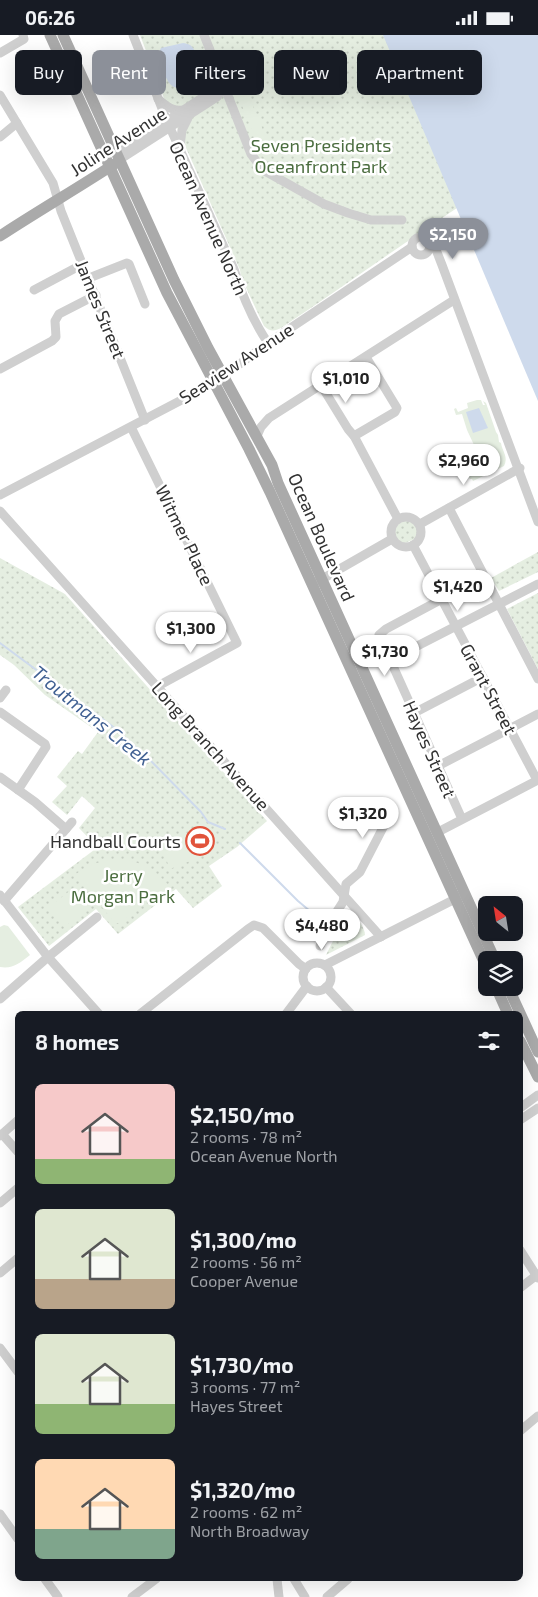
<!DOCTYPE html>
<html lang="en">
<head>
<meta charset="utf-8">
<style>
	:root { --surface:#171b24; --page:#20242c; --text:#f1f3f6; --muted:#9ea1a6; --accent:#8c9099 }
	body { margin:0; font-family:"Exo 2",sans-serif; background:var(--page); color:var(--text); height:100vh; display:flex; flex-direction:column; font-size:19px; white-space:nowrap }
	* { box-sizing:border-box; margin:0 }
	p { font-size:16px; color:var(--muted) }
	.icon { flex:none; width:28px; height:28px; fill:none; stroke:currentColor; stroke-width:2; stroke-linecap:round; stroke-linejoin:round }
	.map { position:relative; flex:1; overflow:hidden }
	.sheet { position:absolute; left:15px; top:976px; width:508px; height:570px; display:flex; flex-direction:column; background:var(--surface); border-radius:8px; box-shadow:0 5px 20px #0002 }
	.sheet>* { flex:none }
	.guide { position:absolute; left:15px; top:15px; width:509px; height:45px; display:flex; gap:10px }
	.needle { width:32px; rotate:330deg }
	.tools { position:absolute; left:478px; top:861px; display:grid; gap:10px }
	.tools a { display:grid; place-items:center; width:45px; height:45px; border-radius:8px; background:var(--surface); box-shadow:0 5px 20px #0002; font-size:25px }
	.price { position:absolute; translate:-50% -42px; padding:0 11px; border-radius:18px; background:#fff; color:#222; font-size:16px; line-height:32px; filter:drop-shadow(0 1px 2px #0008) }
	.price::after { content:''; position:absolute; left:50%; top:30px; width:15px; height:11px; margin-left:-8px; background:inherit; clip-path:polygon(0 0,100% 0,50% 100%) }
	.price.selected { background:var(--accent); color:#fff }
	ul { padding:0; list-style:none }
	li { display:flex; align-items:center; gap:15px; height:125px; padding:0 20px }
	li span { display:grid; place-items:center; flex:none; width:140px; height:100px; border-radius:8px; color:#555 }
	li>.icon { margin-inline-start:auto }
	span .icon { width:60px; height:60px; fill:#fffc; stroke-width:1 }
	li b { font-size:21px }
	h2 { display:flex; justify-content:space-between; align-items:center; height:60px; padding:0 20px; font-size:21px }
	.pill { padding:0 18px; border-radius:8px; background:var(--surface); box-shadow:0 5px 20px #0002; font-size:18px; line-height:45px }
	.pill.selected { background:var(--accent); color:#fff }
	.status { display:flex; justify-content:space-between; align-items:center; height:35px; padding:0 25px; background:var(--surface); direction:ltr }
	.status svg { height:14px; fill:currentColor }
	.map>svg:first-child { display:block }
	.green { fill:url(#green-dots) }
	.pitch { fill:#e5eee1 }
	.water { fill:#cedaec }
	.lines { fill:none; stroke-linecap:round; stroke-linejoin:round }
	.stream { stroke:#cedaec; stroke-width:2 }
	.minor { stroke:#cfcfcf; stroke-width:9 }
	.major { stroke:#aaa; stroke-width:11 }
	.labels { text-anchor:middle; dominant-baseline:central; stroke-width:5; stroke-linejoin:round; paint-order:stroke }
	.street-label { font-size:18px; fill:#323232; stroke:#fff }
	.park-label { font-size:18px; fill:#4b6d3f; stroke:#fff }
	.poi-label { font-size:18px; fill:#323232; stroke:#fff; text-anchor:end }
	.water-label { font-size:19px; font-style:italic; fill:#416193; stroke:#fff }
</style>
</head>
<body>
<div class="status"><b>06:26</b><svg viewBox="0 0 49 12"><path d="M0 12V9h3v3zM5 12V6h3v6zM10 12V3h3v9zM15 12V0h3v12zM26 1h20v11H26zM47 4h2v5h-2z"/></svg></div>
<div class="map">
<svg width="538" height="1562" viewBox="0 0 538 1562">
	<defs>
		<pattern id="green-dots" width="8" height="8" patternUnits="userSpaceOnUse" patternTransform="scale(1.25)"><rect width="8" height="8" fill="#e5eee1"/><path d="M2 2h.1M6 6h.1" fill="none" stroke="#c5cdc2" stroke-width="1.8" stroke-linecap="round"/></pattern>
	</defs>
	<rect width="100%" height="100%" fill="#fff"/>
	<!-- green -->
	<g class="green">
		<path d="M140,0H425L486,154C416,199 350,247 281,293C275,296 270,297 264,291L241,242L240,235L164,63Z"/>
		<path d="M405,485C417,485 422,494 415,504L405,508C388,506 392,491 405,485Z"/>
		<path d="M538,517V537L499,556L491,543Z"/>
		<path d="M0,523L65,559L267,786L237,812L209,831L222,851L193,873L176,854L118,899L96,874L49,911L18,872L94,815H100L79,793L95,773L82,761L67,780L52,767L67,751L57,742L78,716L82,719L98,697L45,660L14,630L0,620Z"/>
		<path d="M538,558V634L507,574Z"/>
		<path d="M348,879C356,881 365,892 365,900L326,920L346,880Z"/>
	</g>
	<!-- pitch -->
	<g class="pitch">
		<path d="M247,57L273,119L263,122L238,61Z"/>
		<path d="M477,365H481L483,370H485L483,366L486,368L496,397L498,400L499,407L501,408C502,416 509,422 504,431L473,446L472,444H470L458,426L459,424L453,413L457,414L467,410L468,412L474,410L467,395L462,379L456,380L454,374L456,373L458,377L468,373L467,368Z"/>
		<path d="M200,793L209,814L199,818L200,822L170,834L160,809Z"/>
		<path d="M124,824C145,829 155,835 169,851L119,888H115L112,885L76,839C93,827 103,825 124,824Z"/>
		<path d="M77,850L93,870L64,892L48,873Z"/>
		<path d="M4,890L8,891L30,920C20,928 13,934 0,932V892Z"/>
	</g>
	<!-- water -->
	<g class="water">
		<path d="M383,0H538V366Z"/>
		<path d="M183,8C185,8 188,9 190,10C197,14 200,33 197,40C195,45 189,49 185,51C166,61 162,29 159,17L161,13Z"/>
		<path d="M479,373L488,393L473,398L466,377Z"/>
	</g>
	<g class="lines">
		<!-- stream -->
		<g class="stream">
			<path d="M0,608L112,691L151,726L201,777L208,787L225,794"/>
			<path d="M240,808L298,866L323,887"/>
		</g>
		<!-- minor -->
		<g class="minor">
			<path d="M133,0L167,86L234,234C242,260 253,286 268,308"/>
			<path d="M204,0L251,119L263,135L324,169L348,178L371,185H402"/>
			<path d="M0,18L24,4L23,0"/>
			<path d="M0,60L53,148L61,176L145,385"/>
			<path d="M158,64C167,71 172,77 184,75"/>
			<path d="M0,102L17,88"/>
			<path d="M180,111L182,95L188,83"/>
			<path d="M116,119L208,59L225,52L257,31"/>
			<path d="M119,125L217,62L225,52"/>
			<circle cx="421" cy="211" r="9"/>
			<path d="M429,210L435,212L442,230L538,487"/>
			<path d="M89,243L127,228L129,229L145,269"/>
			<path d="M34,255L83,229"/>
			<path d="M0,334L52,306L56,302L55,286L59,279L96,260"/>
			<path d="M321,350L348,394L354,401L398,484"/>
			<path d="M131,392L237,608L158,651"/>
			<path d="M257,401L261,392L269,383L454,265"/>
			<path d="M354,401L395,377L397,373L366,322"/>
			<path d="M0,460L214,348L268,308L412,212"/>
			<path d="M449,473L538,644"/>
			<path d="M0,476L381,902"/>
			<circle cx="406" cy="497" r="15"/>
			<path d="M420,489L520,433"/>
			<path d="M413,510L537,745"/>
			<path d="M317,547L392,504"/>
			<path d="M442,564L386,594L379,600L462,784"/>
			<path d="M390,625L538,549"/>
			<path d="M0,663L6,655"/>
			<path d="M0,677L45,709L46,712L18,755"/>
			<path d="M414,678L483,642"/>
			<path d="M438,731L538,679"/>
			<path d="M0,742L35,767L66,794"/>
			<path d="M438,797L538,745"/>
			<path d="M0,860L48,922L99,979"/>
			<path d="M4,866L72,787"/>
			<path d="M320,911L336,878L343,867L346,849L360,837L389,781"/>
			<circle cx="317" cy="942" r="14"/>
			<path d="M325,930L461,861"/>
			<path d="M326,952L351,979"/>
			<path d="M0,964L48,922L97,882"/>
			<path d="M140,979L248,894L254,890L263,893L299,929L306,934"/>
			<path d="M286,979L307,951"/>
			<path d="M520,1073L538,1060"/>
			<path d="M520,1085L538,1073"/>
			<path d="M2,1099L18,1117"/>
			<path d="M0,1101L18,1085"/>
			<path d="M0,1168L18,1153"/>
			<path d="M520,1215L538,1243"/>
			<path d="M0,1238L18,1223"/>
			<path d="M520,1253L538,1239"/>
			<path d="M0,1313L18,1337"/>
			<path d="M520,1396L538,1381"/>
			<path d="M0,1479L18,1504"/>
			<path d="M45,1544L58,1562"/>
			<path d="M277,1544L279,1562"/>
			<path d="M294,1544L305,1562"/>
			<path d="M132,1562L156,1544"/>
			<path d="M327,1562L348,1544"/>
		</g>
		<!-- major -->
		<g class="major">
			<path d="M50,0L167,258L249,414L270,457L486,931"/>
			<path d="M63,0L174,245L208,313L272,430L278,448L495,925"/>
			<path d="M0,201C38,176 78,153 116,128"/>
			<path d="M496,952L508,979"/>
			<path d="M508,952L538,1017"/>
			<path d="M520,1006L538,1042"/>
		</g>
	</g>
	<!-- icons -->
	<defs>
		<symbol id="stadium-ring" viewBox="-11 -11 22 22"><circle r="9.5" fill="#fff" stroke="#e1533b" stroke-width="1.5"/><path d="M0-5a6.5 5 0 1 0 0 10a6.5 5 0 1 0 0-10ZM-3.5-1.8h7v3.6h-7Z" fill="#e1533b"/></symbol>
	</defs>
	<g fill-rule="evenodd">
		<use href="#stadium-ring" x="184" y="790" width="32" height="32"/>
	</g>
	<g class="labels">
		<!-- street labels -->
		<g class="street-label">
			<text transform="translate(118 106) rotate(-33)">Joline Avenue</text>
			<text transform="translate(209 183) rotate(66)">Ocean Avenue North</text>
			<text transform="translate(101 274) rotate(68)">James Street</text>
			<text transform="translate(236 328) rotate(-33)">Seaview Avenue</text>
			<text transform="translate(185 500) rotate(64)">Witmer Place</text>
			<text transform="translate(322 502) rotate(66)">Ocean Boulevard</text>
			<text transform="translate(489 654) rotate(62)">Grant Street</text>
			<text transform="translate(211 711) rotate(48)">Long Branch Avenue</text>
			<text transform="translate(430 714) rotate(66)">Hayes Street</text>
		</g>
		<!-- park labels -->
		<g class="park-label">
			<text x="321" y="110">Seven Presidents<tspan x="321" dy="21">Oceanfront Park</tspan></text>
			<text x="123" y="840">Jerry<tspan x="123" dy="21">Morgan Park</tspan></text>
		</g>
		<!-- poi labels -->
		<g class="poi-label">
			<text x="181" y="806">Handball Courts</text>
		</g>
		<!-- water labels -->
		<g class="water-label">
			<text transform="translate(92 680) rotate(39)">Troutmans Creek</text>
		</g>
	</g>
</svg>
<div class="tools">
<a><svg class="needle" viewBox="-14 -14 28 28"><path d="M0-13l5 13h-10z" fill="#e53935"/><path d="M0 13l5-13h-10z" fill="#9ea1a6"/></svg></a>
<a><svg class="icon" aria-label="layers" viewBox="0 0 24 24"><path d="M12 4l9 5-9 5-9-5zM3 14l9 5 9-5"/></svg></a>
</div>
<b class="price selected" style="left:453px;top:225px">$2,150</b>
<b class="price" style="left:346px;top:369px">$1,010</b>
<b class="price" style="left:464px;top:451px">$2,960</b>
<b class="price" style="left:458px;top:577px">$1,420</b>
<b class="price" style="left:191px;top:619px">$1,300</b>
<b class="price" style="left:385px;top:642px">$1,730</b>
<b class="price" style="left:363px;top:804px">$1,320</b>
<b class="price" style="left:322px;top:916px">$4,480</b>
<div class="guide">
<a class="pill">Buy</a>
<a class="pill selected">Rent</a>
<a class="pill">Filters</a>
<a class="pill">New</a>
<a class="pill">Apartment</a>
</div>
<section class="sheet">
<h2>8 homes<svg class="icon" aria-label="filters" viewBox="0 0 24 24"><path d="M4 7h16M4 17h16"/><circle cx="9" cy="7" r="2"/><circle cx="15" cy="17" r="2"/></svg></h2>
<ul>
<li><span style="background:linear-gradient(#f6c9c9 75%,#8fb573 0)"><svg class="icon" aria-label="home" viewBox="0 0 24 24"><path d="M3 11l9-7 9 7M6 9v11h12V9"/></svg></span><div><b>$2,150/mo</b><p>2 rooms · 78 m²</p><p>Ocean Avenue North</p></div></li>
<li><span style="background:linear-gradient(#dfe7d0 70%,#b9a48a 0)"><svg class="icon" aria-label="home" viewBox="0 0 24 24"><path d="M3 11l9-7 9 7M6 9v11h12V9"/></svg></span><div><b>$1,300/mo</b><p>2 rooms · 56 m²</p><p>Cooper Avenue</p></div></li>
<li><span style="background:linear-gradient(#dfe7d0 70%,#8fb573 0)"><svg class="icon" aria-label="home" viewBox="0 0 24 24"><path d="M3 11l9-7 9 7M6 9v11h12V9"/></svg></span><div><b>$1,730/mo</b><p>3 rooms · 77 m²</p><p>Hayes Street</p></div></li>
<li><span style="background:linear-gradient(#ffd9b3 70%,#7fa58c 0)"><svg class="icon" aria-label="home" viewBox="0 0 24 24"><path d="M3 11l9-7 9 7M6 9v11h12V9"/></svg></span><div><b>$1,320/mo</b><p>2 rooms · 62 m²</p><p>North Broadway</p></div></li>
</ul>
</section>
</div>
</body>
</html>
